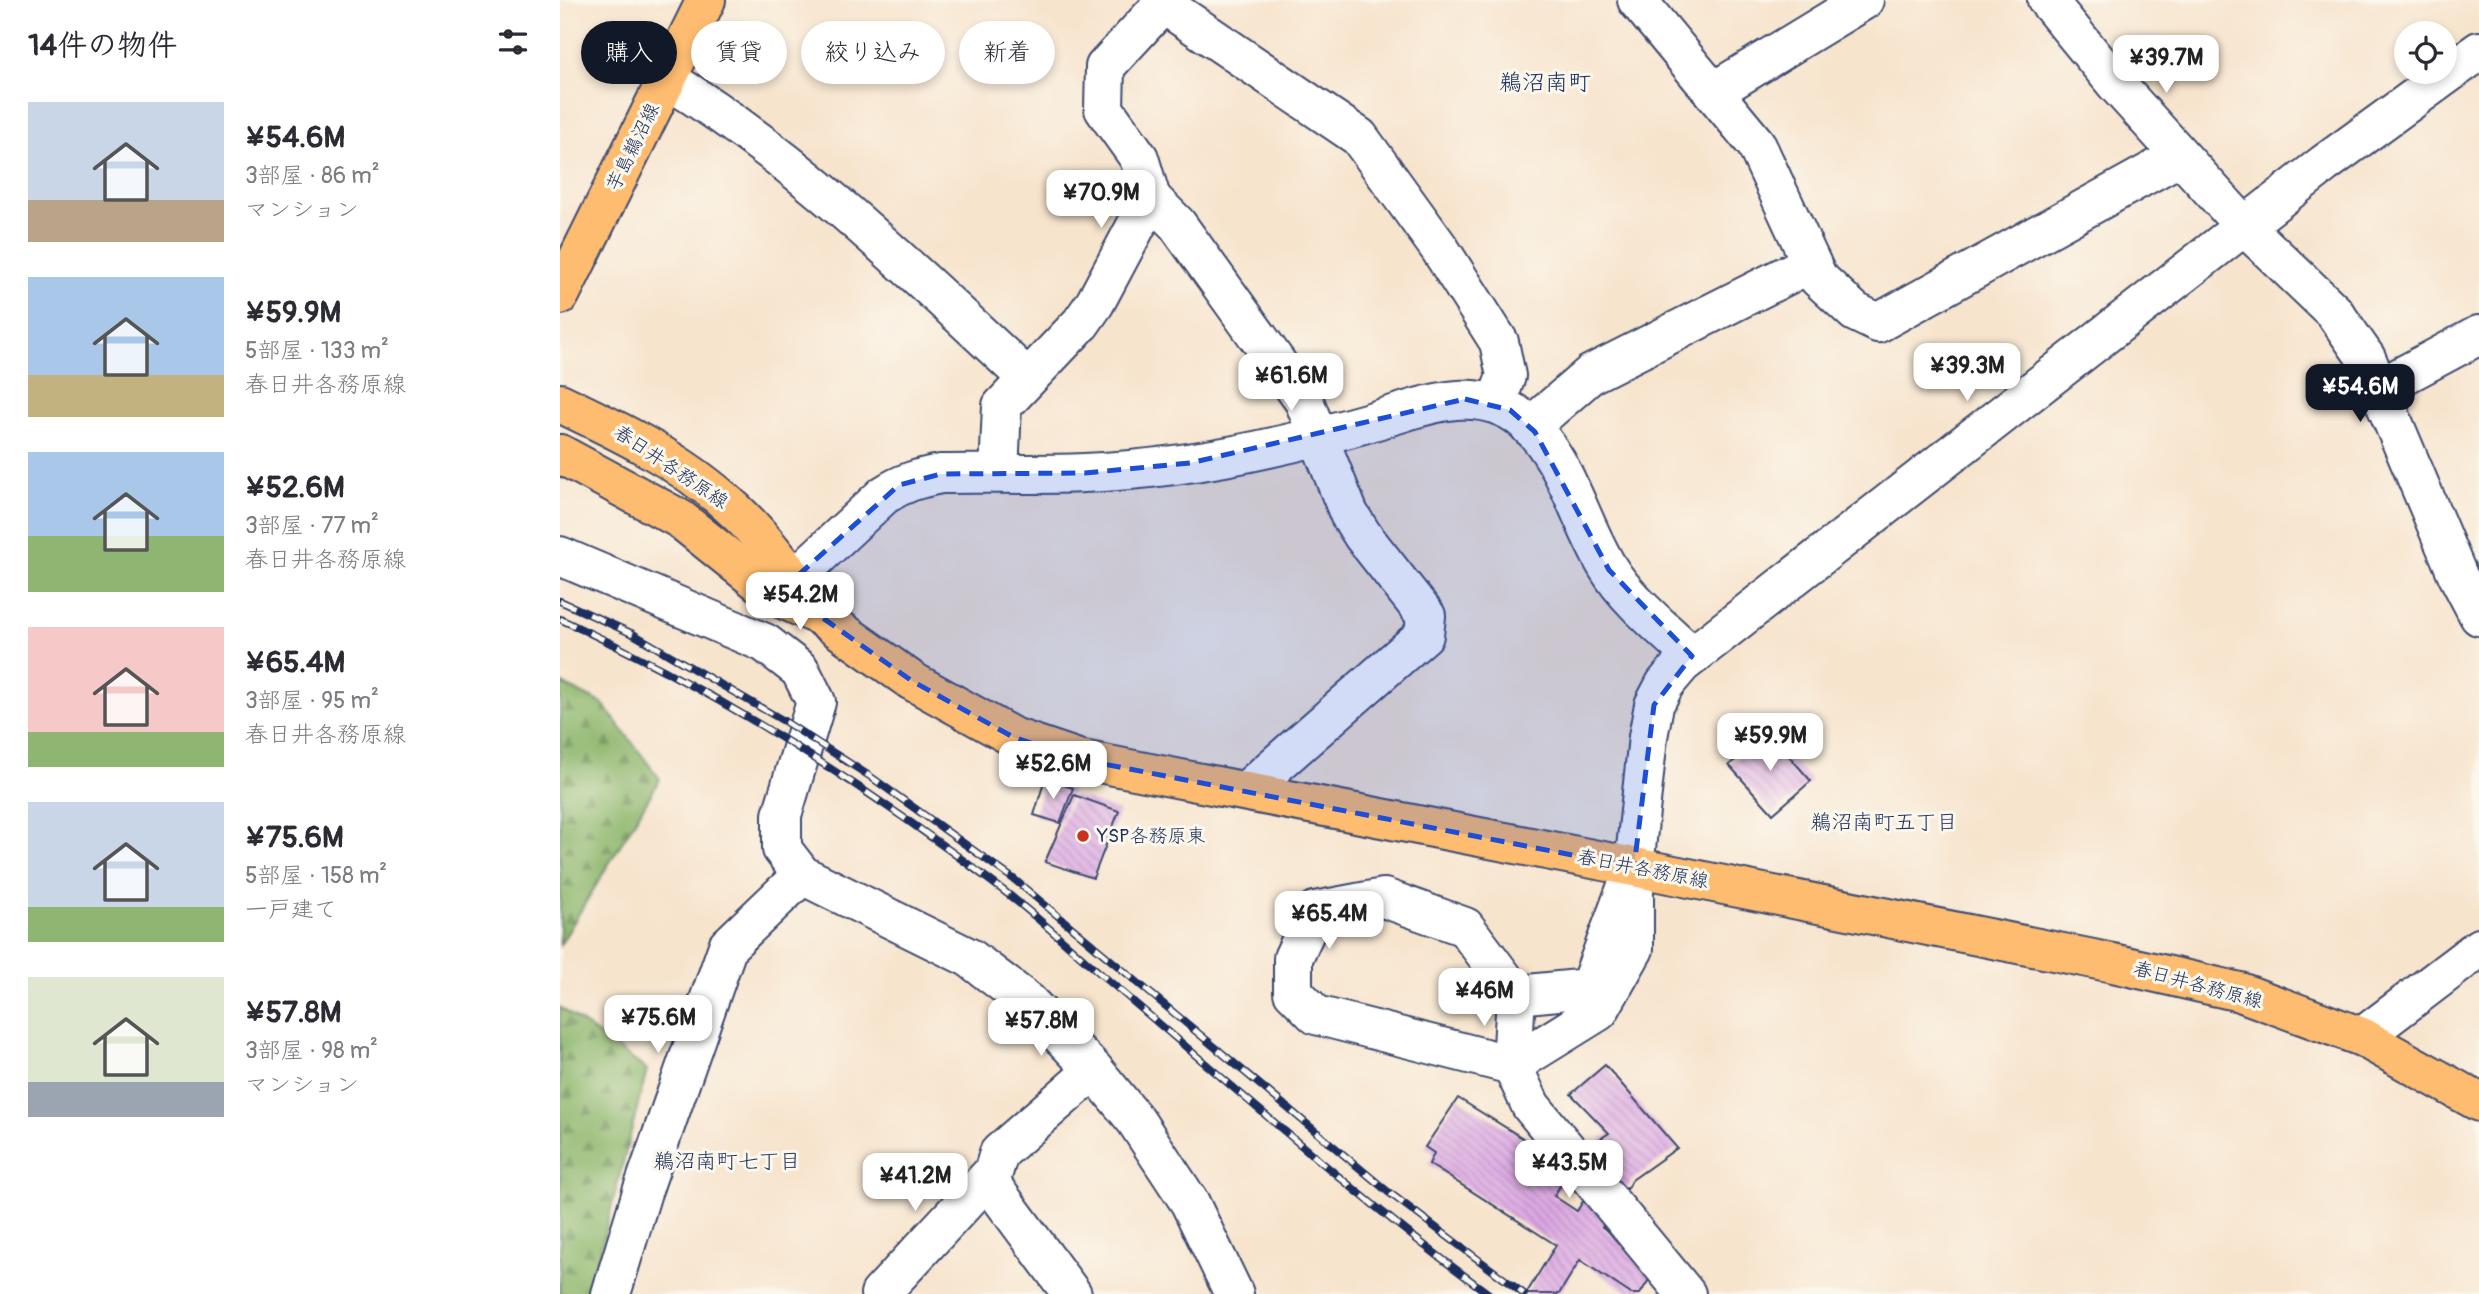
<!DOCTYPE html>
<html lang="ja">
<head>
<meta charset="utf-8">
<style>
	:root { --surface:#fff; --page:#f2f2f3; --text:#2b2b33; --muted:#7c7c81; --accent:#111827 }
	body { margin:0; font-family:Pangolin,"Klee One",sans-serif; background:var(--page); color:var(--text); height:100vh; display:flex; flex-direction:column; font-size:26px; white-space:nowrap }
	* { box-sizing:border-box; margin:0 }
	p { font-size:23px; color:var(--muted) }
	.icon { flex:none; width:38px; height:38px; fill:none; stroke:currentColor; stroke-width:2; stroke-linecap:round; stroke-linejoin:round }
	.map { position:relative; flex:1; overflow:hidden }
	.panel { display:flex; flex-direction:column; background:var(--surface); width:560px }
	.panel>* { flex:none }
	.top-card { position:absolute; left:21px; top:21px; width:665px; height:63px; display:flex; gap:14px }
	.controls { position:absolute; left:1834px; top:21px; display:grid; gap:14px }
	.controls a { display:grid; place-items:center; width:63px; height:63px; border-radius:50%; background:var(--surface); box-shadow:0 4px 10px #0003; font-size:35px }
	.price { position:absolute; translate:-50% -60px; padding:0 16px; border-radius:14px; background:#fff; color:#222; font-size:23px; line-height:46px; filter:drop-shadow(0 2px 4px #0008) }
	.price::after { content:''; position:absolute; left:50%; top:42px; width:21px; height:16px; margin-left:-10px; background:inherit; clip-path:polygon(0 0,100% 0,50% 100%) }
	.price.current { background:var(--accent); color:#fff }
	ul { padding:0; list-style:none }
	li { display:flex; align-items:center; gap:21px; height:175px; padding:0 28px }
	li span { display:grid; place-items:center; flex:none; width:196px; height:140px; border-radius:0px; color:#555 }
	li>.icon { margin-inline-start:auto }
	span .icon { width:84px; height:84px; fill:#fffc; stroke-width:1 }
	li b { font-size:30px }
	h2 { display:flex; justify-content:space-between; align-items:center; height:84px; padding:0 28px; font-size:30px }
	.chip { padding:0 24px; border-radius:32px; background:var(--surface); box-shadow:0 4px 10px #0003; font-size:24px; line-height:63px }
	.chip.current { background:var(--accent); color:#fff }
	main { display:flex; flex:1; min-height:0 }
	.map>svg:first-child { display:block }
	.forest { fill:url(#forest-firs); stroke:#567466; stroke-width:2 }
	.building { fill:url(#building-back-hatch) }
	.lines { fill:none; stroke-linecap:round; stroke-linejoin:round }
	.minor-casing { stroke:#3c4a6f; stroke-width:42 }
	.major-casing { stroke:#3c4a6f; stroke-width:42 }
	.minor { stroke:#fff; stroke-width:38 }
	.major { stroke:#fdbc70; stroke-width:38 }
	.rail-casing { stroke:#1b2f5e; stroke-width:8 }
	.rail { stroke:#fbf7ec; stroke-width:5; stroke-dasharray:16; stroke-linecap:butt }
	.marked { fill:#1d4ed8; fill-opacity:0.2; stroke:#1d4ed8; stroke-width:5; stroke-dasharray:14 9; stroke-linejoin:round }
	.poi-dot { fill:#c8321e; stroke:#fbf7ec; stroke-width:2.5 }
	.labels { text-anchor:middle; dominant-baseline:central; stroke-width:6; stroke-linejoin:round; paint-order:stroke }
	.street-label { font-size:19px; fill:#1b2f5e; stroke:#fbf7ec }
	.poi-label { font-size:19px; fill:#1b2f5e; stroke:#fbf7ec; text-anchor:start }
	.neighbourhood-label { font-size:21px; fill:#1b2f5e; stroke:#fbf7ec }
	.quarter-label { font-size:23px; fill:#1b2f5e; stroke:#fbf7ec }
</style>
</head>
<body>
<main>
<section class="panel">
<h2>14件の物件<svg class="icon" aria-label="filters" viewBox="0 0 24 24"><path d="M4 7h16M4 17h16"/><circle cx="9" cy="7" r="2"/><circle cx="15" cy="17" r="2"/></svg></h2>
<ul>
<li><span style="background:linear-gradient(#c9d6e8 70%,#b9a48a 0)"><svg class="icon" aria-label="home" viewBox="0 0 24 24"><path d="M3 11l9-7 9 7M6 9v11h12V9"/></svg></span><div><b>¥54.6M</b><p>3部屋 · 86 m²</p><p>マンション</p></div></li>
<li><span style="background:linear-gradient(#a9c7e8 70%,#c2b280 0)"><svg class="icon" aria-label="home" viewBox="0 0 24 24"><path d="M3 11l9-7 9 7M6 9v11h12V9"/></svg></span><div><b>¥59.9M</b><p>5部屋 · 133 m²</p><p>春日井各務原線</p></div></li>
<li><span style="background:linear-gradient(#a9c7e8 60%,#8fb573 0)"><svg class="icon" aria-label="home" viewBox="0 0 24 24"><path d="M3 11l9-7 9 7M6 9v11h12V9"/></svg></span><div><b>¥52.6M</b><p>3部屋 · 77 m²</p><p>春日井各務原線</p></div></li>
<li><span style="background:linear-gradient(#f6c9c9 75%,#8fb573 0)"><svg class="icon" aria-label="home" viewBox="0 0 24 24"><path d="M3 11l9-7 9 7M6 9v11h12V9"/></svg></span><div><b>¥65.4M</b><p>3部屋 · 95 m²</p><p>春日井各務原線</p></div></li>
<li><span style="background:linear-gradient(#c9d6e8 75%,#8fb573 0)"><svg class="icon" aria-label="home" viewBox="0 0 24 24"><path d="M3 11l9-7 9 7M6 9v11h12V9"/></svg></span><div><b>¥75.6M</b><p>5部屋 · 158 m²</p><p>一戸建て</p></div></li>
<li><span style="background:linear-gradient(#dfe7d0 75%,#9aa5b1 0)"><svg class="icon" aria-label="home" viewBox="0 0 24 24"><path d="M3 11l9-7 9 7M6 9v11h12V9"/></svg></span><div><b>¥57.8M</b><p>3部屋 · 98 m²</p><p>マンション</p></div></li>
</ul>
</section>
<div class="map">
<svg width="1919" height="1294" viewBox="0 0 1919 1294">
	<defs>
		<pattern id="forest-firs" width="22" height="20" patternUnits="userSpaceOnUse" patternTransform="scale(1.75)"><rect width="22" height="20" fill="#90b86e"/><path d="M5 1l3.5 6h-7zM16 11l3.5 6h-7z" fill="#75965e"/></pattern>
		<pattern id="building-back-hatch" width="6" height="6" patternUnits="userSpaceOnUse" patternTransform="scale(1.75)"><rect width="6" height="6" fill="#dda8e3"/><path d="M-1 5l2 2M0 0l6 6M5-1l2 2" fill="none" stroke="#b289bb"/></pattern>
	</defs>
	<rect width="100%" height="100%" fill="#fbf7ec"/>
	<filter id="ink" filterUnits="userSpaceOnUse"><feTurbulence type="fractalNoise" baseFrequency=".0143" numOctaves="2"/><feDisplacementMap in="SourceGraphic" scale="14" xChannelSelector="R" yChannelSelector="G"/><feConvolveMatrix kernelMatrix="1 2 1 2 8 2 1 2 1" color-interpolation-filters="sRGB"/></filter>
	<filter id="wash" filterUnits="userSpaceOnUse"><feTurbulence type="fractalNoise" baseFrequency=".00686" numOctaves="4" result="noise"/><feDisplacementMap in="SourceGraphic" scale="28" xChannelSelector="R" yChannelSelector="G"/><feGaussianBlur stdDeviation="1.57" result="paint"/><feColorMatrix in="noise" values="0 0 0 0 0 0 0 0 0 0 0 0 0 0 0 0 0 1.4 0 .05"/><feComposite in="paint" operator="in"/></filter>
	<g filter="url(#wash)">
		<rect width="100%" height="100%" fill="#f7e4cd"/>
		<!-- forest -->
		<g class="forest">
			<path d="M0,683L42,703L100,779L0,945Z"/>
			<path d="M0,1007L87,1070L29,1294H0Z"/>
		</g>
		<g id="blocks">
			<!-- building -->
			<g class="building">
				<path d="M1208,732L1251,781L1213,814L1169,765Z"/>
				<path d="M485,779L513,788L500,823L474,815Z"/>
				<path d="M514,795L559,811L533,878L485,862Z"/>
				<path d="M1045,1065L1117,1148L1072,1180L1042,1227L1098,1265L1080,1294H1071L1020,1260L999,1294H966L996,1245L869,1164L874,1153L865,1147L898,1098L982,1150L977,1158L1006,1176L994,1196L1017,1211L1052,1154L1040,1139L1049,1133L1011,1094Z"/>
			</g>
		</g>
	</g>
	<g filter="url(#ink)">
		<use href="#blocks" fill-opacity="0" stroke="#3c4a6f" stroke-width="2"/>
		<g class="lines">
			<defs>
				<g id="minor">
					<path d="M606,0L603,4L799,137L880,249L939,342L946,376L936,404"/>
					<path d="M1077,0L1196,144L1258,278L1295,312L1318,323L1620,156"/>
					<path d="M1487,0L1555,83L1684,226L1774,312L1806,358L1898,576L1919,616"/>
					<path d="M107,79C241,161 353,272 467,378"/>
					<path d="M1153,92L1304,0"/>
					<path d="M591,198L617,224L744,401L789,514L803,536L866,616L864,635L686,791"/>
					<path d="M1818,389L1919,335"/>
					<path d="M970,427L1031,374L1251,263"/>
					<path d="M439,473L442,406L521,323L535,303L591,198L579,158L544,109L545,67L603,4"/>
					<path d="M0,556L205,643L240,670L256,702L222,815V849L242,875L410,958L468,1002L534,1070L576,1121L630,1203L674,1294"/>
					<path d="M234,579L324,495C342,483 359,478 381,474C428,473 476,475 524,473C631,469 737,445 840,413C880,400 924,389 961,418C1005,453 1019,521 1048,568C1068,601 1104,629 1132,656"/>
					<path d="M1074,867L1029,988L956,995L905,927L824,898L755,911L733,958V992L756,1015L952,1065L1039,1011L1074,949V867L1088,737L1094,705L1105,684L1122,664L1764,164L1919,51"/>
					<path d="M956,995L952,1065L971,1106L1126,1294"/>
					<path d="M1802,1037L1919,948"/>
					<path d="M51,1294L82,1192L168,946L242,875"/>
					<path d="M320,1294L433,1172"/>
					<path d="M512,1294L430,1183L439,1153L534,1070"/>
				</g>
				<g id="major">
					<path d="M0,295L146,0"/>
					<path d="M0,403C59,431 120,460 169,505C203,535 232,576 257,612"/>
					<path d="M0,454L120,519L216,596L260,616L352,681L453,737L518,759L1074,867L1553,963L1680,992L1802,1037L1919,1102"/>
				</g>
			</defs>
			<!-- minor casing -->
			<use href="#minor" class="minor-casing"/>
			<!-- major casing -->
			<use href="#major" class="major-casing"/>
			<!-- minor -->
			<use href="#minor" class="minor"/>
			<!-- major -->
			<use href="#major" class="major"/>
			<defs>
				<g id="rail">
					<path d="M0,601L73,634L224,721L311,777L455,880L827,1191L964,1294"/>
					<path d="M0,619C157,691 307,786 444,891C480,919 514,951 549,981C674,1087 796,1197 929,1294"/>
				</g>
			</defs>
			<!-- rail casing -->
			<use href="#rail" class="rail-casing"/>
			<!-- rail -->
			<use href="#rail" class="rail"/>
		</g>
	</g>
	<!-- marked area -->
	<path class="marked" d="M905,399L950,410L975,432L1049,570L1132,656L1094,705L1074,867L518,759L453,737L352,681L260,616L234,579L339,485L381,474L525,473L630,463Z"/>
	<!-- markers -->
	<circle class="poi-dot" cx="523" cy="836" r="7"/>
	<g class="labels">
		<!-- street labels -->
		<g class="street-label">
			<text transform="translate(73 147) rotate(-64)">芋島鵜沼線</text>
			<text transform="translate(111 467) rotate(34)">春日井各務原線</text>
			<text transform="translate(1083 869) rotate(11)">春日井各務原線</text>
			<text transform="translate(1638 985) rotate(15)">春日井各務原線</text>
		</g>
		<!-- poi labels -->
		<g class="poi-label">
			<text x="537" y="836">YSP各務原東</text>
		</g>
		<!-- neighbourhood labels -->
		<g class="neighbourhood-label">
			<text x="1324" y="822">鵜沼南町五丁目</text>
			<text x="167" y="1161">鵜沼南町七丁目</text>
		</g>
		<!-- quarter labels -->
		<g class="quarter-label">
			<text x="985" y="82">鵜沼南町</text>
		</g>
	</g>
</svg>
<div class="controls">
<a><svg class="icon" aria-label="locate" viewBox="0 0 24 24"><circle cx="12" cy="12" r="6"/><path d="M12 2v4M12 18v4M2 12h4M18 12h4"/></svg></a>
</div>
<b class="price" style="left:1606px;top:95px">¥39.7M</b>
<b class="price" style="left:541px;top:230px">¥70.9M</b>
<b class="price" style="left:1407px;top:403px">¥39.3M</b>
<b class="price" style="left:731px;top:413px">¥61.6M</b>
<b class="price current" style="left:1800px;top:424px">¥54.6M</b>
<b class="price" style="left:240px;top:632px">¥54.2M</b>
<b class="price" style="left:1210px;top:773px">¥59.9M</b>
<b class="price" style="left:493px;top:801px">¥52.6M</b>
<b class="price" style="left:769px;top:951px">¥65.4M</b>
<b class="price" style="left:924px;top:1028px">¥46M</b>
<b class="price" style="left:98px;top:1055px">¥75.6M</b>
<b class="price" style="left:481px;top:1058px">¥57.8M</b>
<b class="price" style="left:1009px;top:1200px">¥43.5M</b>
<b class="price" style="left:355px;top:1213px">¥41.2M</b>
<div class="top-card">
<a class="chip current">購入</a>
<a class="chip">賃貸</a>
<a class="chip">絞り込み</a>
<a class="chip">新着</a>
</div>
</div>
</main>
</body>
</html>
